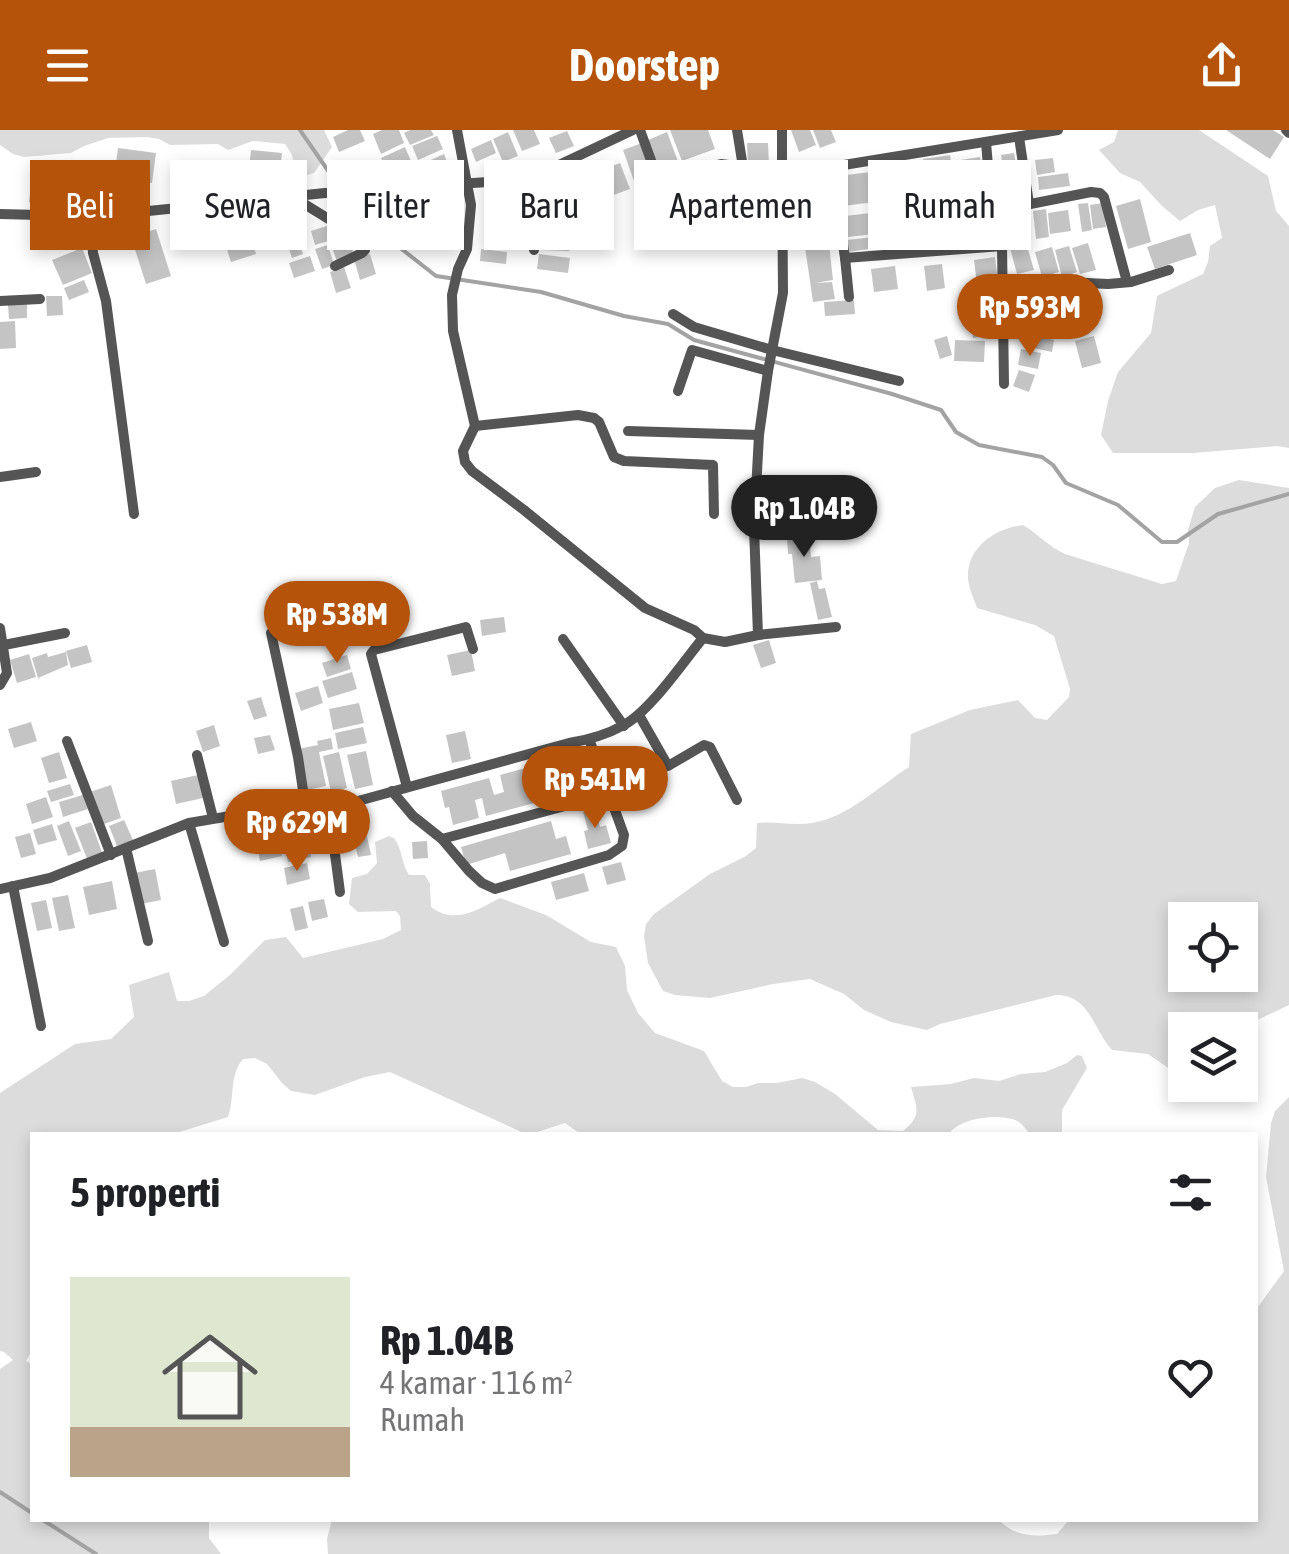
<!DOCTYPE html>
<html lang="id">
<head>
<meta charset="utf-8">
<style>
	:root { --surface:#fff; --page:#f6f6f6; --text:#202124; --muted:#757577; --accent:#b45309 }
	body { margin:0; font-family:"Asap Condensed",sans-serif; background:var(--page); color:var(--text); height:100vh; display:flex; flex-direction:column; font-size:38px; white-space:nowrap }
	* { box-sizing:border-box; margin:0 }
	p { font-size:32px; color:var(--muted) }
	.icon { flex:none; width:55px; height:55px; fill:none; stroke:currentColor; stroke-width:2; stroke-linecap:round; stroke-linejoin:round }
	.map { position:relative; flex:1; overflow:hidden }
	.sheet { position:absolute; left:30px; top:1002px; width:1228px; height:390px; display:flex; flex-direction:column; background:var(--surface); border-radius:0px; box-shadow:0 5px 15px #0003 }
	.sheet>* { flex:none }
	.banner { position:absolute; left:30px; top:30px; width:1230px; height:90px; display:flex; gap:20px }
	.controls { position:absolute; left:1168px; top:772px; display:grid; gap:20px }
	.controls a { display:grid; place-items:center; width:90px; height:90px; border-radius:0px; background:var(--surface); box-shadow:0 5px 15px #0003; font-size:50px }
	.price { position:absolute; translate:-50% -85px; padding:0 22px; border-radius:35px; background:var(--accent); color:#fff; font-size:32px; line-height:65px; filter:drop-shadow(0 2px 5px #0008) }
	.price::after { content:''; position:absolute; left:50%; top:60px; width:30px; height:22px; margin-left:-15px; background:inherit; clip-path:polygon(0 0,100% 0,50% 100%) }
	.price.selected { background:#222; color:#fff }
	ul { padding:0; list-style:none }
	li { display:flex; align-items:center; gap:30px; height:250px; padding:0 40px }
	li span { display:grid; place-items:center; flex:none; width:280px; height:200px; border-radius:0px; color:#555 }
	li>.icon { margin-inline-start:auto }
	span .icon { width:120px; height:120px; fill:#fffc; stroke-width:1 }
	li b { font-size:42px }
	h2 { display:flex; justify-content:space-between; align-items:center; height:120px; padding:0 40px; font-size:42px }
	.tag { padding:0 35px; border-radius:0px; background:var(--surface); box-shadow:0 5px 15px #0003; font-size:35px; line-height:90px }
	.tag.selected { background:var(--accent); color:#fff }
	header { display:flex; justify-content:space-between; align-items:center; height:130px; padding:0 40px; background:var(--accent); color:#fff; font-size:45px; font-weight:700 }
	.map>svg:first-child { display:block }
	.green { fill:#dcdcdc; fill-rule:evenodd }
	.lines { fill:none; stroke-linecap:round; stroke-linejoin:round }
	.stream { stroke:#a3a3a3; stroke-width:4 }
	.building { fill:#c4c4c4 }
	.street { stroke:#555; stroke-width:10 }
</style>
</head>
<body>
<header><svg class="icon" aria-label="menu" viewBox="0 0 24 24"><path d="M4 6h16M4 12h16M4 18h16"/></svg>Doorstep<svg class="icon" aria-label="share" viewBox="0 0 24 24"><path d="M12 15V3M7 8l5-5 5 5M5 13v7h14v-7"/></svg></header>
<div class="map">
<svg width="1289" height="1424" viewBox="0 0 1289 1424">
	<rect width="100%" height="100%" fill="#fff"/>
	<!-- green -->
	<g class="green">
		<path d="M0,0H324L332,17L314,43L301,47L296,43L292,25L285,14L253,11L228,20L218,14L170,15L159,9L147,7L108,8L84,16L71,23L24,27L13,24L0,15Z"/>
		<path d="M1118,0H1199L1268,46L1276,81L1289,96V318L1277,316L1193,323H1113L1101,305L1108,271L1118,242L1151,203L1157,166L1203,144L1208,132L1210,116L1222,108L1215,75L1198,80L1180,91L1162,76L1140,52L1120,43L1099,20L1114,12Z"/>
		<path d="M1239,350L1289,358V875L1255,891L1225,894L1221,900H1185L1184,943L1171,940L1148,924L1112,920C1093,899 1090,865 1056,865L940,894L927,900L891,892L864,880L844,864L810,849L773,854L710,868L675,865L663,861L648,833L644,806L646,794L654,784L710,744L746,726L756,718L757,693C775,691 794,696 812,693C849,687 879,656 909,637L911,604L970,580L1018,570L1035,588L1047,590L1069,567L1070,559L1054,506L1035,495L977,478C974,469 968,457 968,447C967,417 996,398 1023,395C1038,404 1049,417 1065,424L1162,454L1176,451L1189,413L1188,400L1195,377L1215,358ZM1185,790H1240V845H1185Z"/>
		<path d="M389,706L394,708C403,720 401,733 409,745H425L430,754L431,777C455,795 477,780 500,768L546,785L591,812L616,817L625,836L627,860L638,883L655,903L704,921L722,951L733,957H746L758,953H777L802,948L815,952L835,964L878,1000L903,1001C922,986 917,978 911,957L951,954L974,948L999,951L1021,944L1045,942L1067,933L1077,925L1082,926L1087,938L1062,980V1004L1030,1005C1025,998 1021,991 1012,989C994,984 964,988 951,1001L952,1005H582L565,993L528,1005L390,942L365,947L315,965L291,961L282,953L267,934L255,928L243,929C229,945 235,968 228,987L176,1003L161,1005H32V1221L26,1231L32,1234V1390H209V1408L221,1424H0V1239L13,1230L4,1222L0,1221V963L75,914L111,909L134,887L129,855L169,842L177,871H189L204,866L231,844L265,810L286,807L303,828L383,809L401,800L400,786L396,781L358,782L349,774L352,748L367,744L377,733L375,712Z"/>
		<path d="M1289,967V1424H328L327,1409L332,1390H999C1015,1407 1034,1407 1057,1404L1069,1390H1255V1181L1284,1141L1266,1047L1271,993L1275,981Z"/>
	</g>
	<g class="lines">
		<!-- stream -->
		<g class="stream">
			<path d="M300,0L340,58"/>
			<path d="M345,66L361,87L436,146L541,162L624,186L668,194L694,210L892,264L941,280L956,302L979,315L1042,327L1053,335L1066,353L1118,375L1162,412H1177L1218,384L1289,364"/>
			<path d="M0,1362L32,1383"/>
			<path d="M43,1390L96,1424"/>
		</g>
	</g>
	<!-- building -->
	<g class="building">
		<path d="M348,0H360L365,11L339,22L333,7Z"/>
		<path d="M382,0H399L404,13L381,24L373,4Z"/>
		<path d="M410,0H431L434,5L410,15L404,3Z"/>
		<path d="M513,0H534L540,14L522,21Z"/>
		<path d="M670,0H708L715,19L682,31Z"/>
		<path d="M791,0H810L816,15L799,22Z"/>
		<path d="M813,0H831L836,12L820,18Z"/>
		<path d="M1226,0H1273L1284,7L1270,29Z"/>
		<path d="M567,1L574,16L556,23L549,8Z"/>
		<path d="M508,2L518,26L503,32L493,9Z"/>
		<path d="M667,2L679,34L659,41L648,10Z"/>
		<path d="M437,6L443,19L418,30L412,16Z"/>
		<path d="M491,10L496,23L476,32L471,19Z"/>
		<path d="M642,13L653,44L634,51L623,20Z"/>
		<path d="M747,13H768L769,35L748,36Z"/>
		<path d="M405,17L411,31L387,41L381,28Z"/>
		<path d="M118,18L156,23L152,53L114,49Z"/>
		<path d="M251,20L282,23L278,62L247,58Z"/>
		<path d="M1014,23L1023,73L1009,75L1007,56L998,57L997,48L1004,47L1001,25Z"/>
		<path d="M444,24L451,42L431,50L424,33Z"/>
		<path d="M950,25L953,49L926,52L923,29Z"/>
		<path d="M980,27L983,44L956,47L954,31Z"/>
		<path d="M1053,28L1055,42L1037,45L1035,30Z"/>
		<path d="M620,33L630,59L611,66L601,40Z"/>
		<path d="M59,39L77,41L73,76L55,74Z"/>
		<path d="M86,40L109,43L105,76L82,73Z"/>
		<path d="M878,41L882,71L843,76L839,46Z"/>
		<path d="M1068,43L1070,56L1039,60L1038,47Z"/>
		<path d="M920,46L924,73L889,78L885,50Z"/>
		<path d="M32,47L45,49L42,73L29,72Z"/>
		<path d="M581,48L591,75L571,83L560,55Z"/>
		<path d="M981,49L984,66L957,70L955,53Z"/>
		<path d="M603,52L614,80L601,86L590,58Z"/>
		<path d="M951,55L954,73L931,76L929,58Z"/>
		<path d="M554,57L565,90L535,100L529,81L540,78L536,63Z"/>
		<path d="M694,57L702,78L688,83L680,63Z"/>
		<path d="M734,57L736,75L718,77L716,60Z"/>
		<path d="M744,59H761L760,81H744Z"/>
		<path d="M824,64L827,88L802,91L799,67Z"/>
		<path d="M438,65L442,87L431,89L427,67Z"/>
		<path d="M425,66L429,89L406,92L402,69Z"/>
		<path d="M1140,69L1151,112L1128,119L1116,76Z"/>
		<path d="M513,73L524,109L499,117L488,80Z"/>
		<path d="M1088,73L1092,100L1082,102L1078,74Z"/>
		<path d="M1103,73L1106,97L1093,99L1090,75Z"/>
		<path d="M294,78L301,99L279,106L272,85Z"/>
		<path d="M1046,79L1049,107L1036,109L1033,81Z"/>
		<path d="M1068,80L1071,101L1050,104L1048,83Z"/>
		<path d="M243,83L256,124L231,132L218,91Z"/>
		<path d="M871,83L874,104L848,107L845,86Z"/>
		<path d="M1018,84L1021,106L1007,107L1004,86Z"/>
		<path d="M906,85L909,114L892,116L888,88Z"/>
		<path d="M992,90L994,103L969,106L967,93Z"/>
		<path d="M828,92L830,110L804,113L802,96Z"/>
		<path d="M330,95L335,109L315,115L311,101Z"/>
		<path d="M156,99L171,146L146,154L131,107Z"/>
		<path d="M296,103L303,124L292,128L285,107Z"/>
		<path d="M1190,103L1197,125L1155,139L1147,117Z"/>
		<path d="M540,106L570,107L569,121L539,120Z"/>
		<path d="M874,107L875,118L849,122L847,110Z"/>
		<path d="M349,109L354,126L337,131L331,115Z"/>
		<path d="M1025,109L1034,140L1017,144L1009,114Z"/>
		<path d="M1088,113L1096,140L1080,144L1072,118Z"/>
		<path d="M829,114L833,150L815,153L832,152L835,169L813,172L805,117Z"/>
		<path d="M328,115L334,135L322,139L315,119Z"/>
		<path d="M1069,116L1077,142L1062,147L1055,120Z"/>
		<path d="M1052,117L1059,142L1042,147L1035,122Z"/>
		<path d="M82,118L92,143L63,155L52,130Z"/>
		<path d="M481,119L507,122L506,134L480,131Z"/>
		<path d="M370,124L376,144L360,150L354,129Z"/>
		<path d="M539,124L570,128L568,143L537,139Z"/>
		<path d="M310,126L315,141L294,148L289,133Z"/>
		<path d="M995,127L999,159L978,162L974,130Z"/>
		<path d="M942,134L945,158L927,161L924,136Z"/>
		<path d="M895,136L898,159L874,162L871,139Z"/>
		<path d="M344,137L351,158L336,163L330,142Z"/>
		<path d="M84,150L89,162L69,170L64,158Z"/>
		<path d="M46,166H62L63,185L47,186Z"/>
		<path d="M988,168L993,205L973,208L969,170Z"/>
		<path d="M854,170L855,184L825,186L824,172Z"/>
		<path d="M27,174V188L9,189L8,175Z"/>
		<path d="M1026,179L1043,183L1039,201L1021,197Z"/>
		<path d="M1047,180L1064,184L1059,204L1042,200Z"/>
		<path d="M15,191L16,218L0,219V192Z"/>
		<path d="M1032,205L1054,210L1052,222L1029,217Z"/>
		<path d="M947,206L952,225L940,229L934,210Z"/>
		<path d="M1094,206L1101,233L1082,238L1075,211Z"/>
		<path d="M955,210L985,211L984,232L954,231Z"/>
		<path d="M1021,219L1041,223L1038,239L1018,235Z"/>
		<path d="M1019,240L1035,245L1029,262L1013,256Z"/>
		<path d="M809,406L811,427L820,426L822,450L795,453L792,424H788L787,408Z"/>
		<path d="M817,451L819,459L825,458L832,487L818,490L810,453Z"/>
		<path d="M295,469L300,484L280,491L275,475Z"/>
		<path d="M504,487L506,502L482,506L480,490Z"/>
		<path d="M769,510L776,533L761,538L753,515Z"/>
		<path d="M87,515L92,532L71,538L66,521Z"/>
		<path d="M471,520L475,541L452,546L447,525Z"/>
		<path d="M66,522L68,535L38,548L32,528L47,523L48,527Z"/>
		<path d="M29,524L36,547L17,553L10,530Z"/>
		<path d="M347,525L351,539L327,547L322,533Z"/>
		<path d="M352,542L357,559L328,568L322,551Z"/>
		<path d="M318,556L323,573L301,581L295,563Z"/>
		<path d="M261,567L267,586L254,590L247,571Z"/>
		<path d="M359,573L364,593L333,600L329,579Z"/>
		<path d="M31,592L37,611L14,618L8,599Z"/>
		<path d="M214,595L220,616L203,622L196,601Z"/>
		<path d="M363,597L367,613L338,619L335,603Z"/>
		<path d="M465,601L471,629L452,633L446,605Z"/>
		<path d="M270,605L275,620L258,624L254,608Z"/>
		<path d="M331,608L333,619L319,622L326,656L307,660L298,619L318,615L317,611Z"/>
		<path d="M366,621L373,655L355,659L347,625Z"/>
		<path d="M59,622L67,648L49,653L41,628Z"/>
		<path d="M339,622L347,658L331,662L323,626Z"/>
		<path d="M586,622L590,639L584,640L588,658L574,662L569,645H567L572,663L486,686L482,668L475,670L479,688L453,695L449,677L445,678L441,661L489,648L494,665L504,662L500,645Z"/>
		<path d="M198,645L203,668L176,674L171,651Z"/>
		<path d="M70,654L74,665L51,672L47,661Z"/>
		<path d="M111,655L121,688L101,695L90,662Z"/>
		<path d="M83,665L88,679L63,687L59,672Z"/>
		<path d="M46,667L53,687L32,694L26,674Z"/>
		<path d="M595,679L600,697L606,695L611,713L588,719L584,701L588,700L583,682Z"/>
		<path d="M124,690L133,710L117,716L109,696Z"/>
		<path d="M69,691L81,721L68,726L57,696Z"/>
		<path d="M551,691L556,709L566,706L571,724L510,741L505,723L466,735L461,717Z"/>
		<path d="M91,692L103,725L88,731L75,698Z"/>
		<path d="M52,694L57,710L38,715L33,700Z"/>
		<path d="M276,700L282,726L260,731L255,704Z"/>
		<path d="M366,702L371,725L358,727L353,705Z"/>
		<path d="M30,703L36,724L21,728L15,707Z"/>
		<path d="M307,705L311,727L288,732L283,710Z"/>
		<path d="M427,711L428,728L413,729L412,712Z"/>
		<path d="M621,732L626,750L607,755L602,737Z"/>
		<path d="M307,733L310,749L287,755L284,738Z"/>
		<path d="M155,739L161,770L141,774L134,743Z"/>
		<path d="M584,743L589,761L556,770L551,752Z"/>
		<path d="M112,751L117,779L89,785L83,757Z"/>
		<path d="M68,765L75,798L59,801L52,768Z"/>
		<path d="M324,769L328,787L312,791L308,772Z"/>
		<path d="M46,770L52,798L37,801L31,773Z"/>
		<path d="M303,776L308,798L295,801L290,779Z"/>
	</g>
	<g class="lines">
		<!-- street -->
		<g class="street">
			<path d="M640,0L674,94"/>
			<path d="M782,0V35L794,40L807,41L1058,0"/>
			<path d="M1286,0L1289,3"/>
			<path d="M1019,7L1029,74"/>
			<path d="M986,12L989,49L1002,116L1004,254"/>
			<path d="M708,37L721,34L743,37L737,0"/>
			<path d="M832,38L845,128L1002,116"/>
			<path d="M518,50L528,83L534,120"/>
			<path d="M293,67L361,109L365,114V120L362,123L335,136"/>
			<path d="M995,81L1091,62L1100,63L1104,67L1127,152"/>
			<path d="M0,84L78,86L119,84L325,63L518,50L542,43L633,0"/>
			<path d="M90,86L93,123L106,171L134,384"/>
			<path d="M845,128L849,167"/>
			<path d="M1003,149L1108,154L1131,152L1169,140"/>
			<path d="M0,171L40,169"/>
			<path d="M673,184L694,197L772,220L899,251"/>
			<path d="M678,261L692,220L768,241"/>
			<path d="M475,296L578,285L594,288L599,292L614,327L624,331L713,335L714,384"/>
			<path d="M628,301L759,305"/>
			<path d="M0,347L36,342"/>
			<path d="M0,498L7,543L0,555"/>
			<path d="M271,503L298,627L306,680"/>
			<path d="M758,505L836,497"/>
			<path d="M703,508L725,512L758,505L754,398L759,305L768,241L783,163L782,35L743,37"/>
			<path d="M563,509L624,596"/>
			<path d="M4,515L65,503"/>
			<path d="M639,585L668,636L704,615L710,617L737,670"/>
			<path d="M67,611L111,725"/>
			<path d="M197,625L213,688"/>
			<path d="M407,657L371,524L374,520L466,497L473,519"/>
			<path d="M392,661L413,686L442,709L469,741L482,753L495,759L609,725L622,716L624,705L589,609"/>
			<path d="M329,679L340,762"/>
			<path d="M189,693L224,812"/>
			<path d="M442,709L609,664"/>
			<path d="M126,718L148,811"/>
			<path d="M13,756L41,896"/>
			<path d="M0,759L50,748L189,693L242,684L329,679L569,613C587,610 606,605 622,596C649,583 683,532 703,508L694,500L645,478L524,380L472,341L465,332L463,321L475,296L453,201L452,165L458,139L467,119L471,75L457,0"/>
		</g>
	</g>
</svg>
<div class="controls">
<a><svg class="icon" aria-label="locate" viewBox="0 0 24 24"><circle cx="12" cy="12" r="6"/><path d="M12 2v4M12 18v4M2 12h4M18 12h4"/></svg></a>
<a><svg class="icon" aria-label="layers" viewBox="0 0 24 24"><path d="M12 4l9 5-9 5-9-5zM3 14l9 5 9-5"/></svg></a>
</div>
<b class="price" style="left:1030px;top:229px">Rp 593M</b>
<b class="price selected" style="left:804px;top:430px">Rp 1.04B</b>
<b class="price" style="left:337px;top:536px">Rp 538M</b>
<b class="price" style="left:595px;top:701px">Rp 541M</b>
<b class="price" style="left:297px;top:744px">Rp 629M</b>
<div class="banner">
<a class="tag selected">Beli</a>
<a class="tag">Sewa</a>
<a class="tag">Filter</a>
<a class="tag">Baru</a>
<a class="tag">Apartemen</a>
<a class="tag">Rumah</a>
</div>
<section class="sheet">
<h2>5 properti<svg class="icon" aria-label="filters" viewBox="0 0 24 24"><path d="M4 7h16M4 17h16"/><circle cx="9" cy="7" r="2"/><circle cx="15" cy="17" r="2"/></svg></h2>
<ul>
<li><span style="background:linear-gradient(#dfe7d0 75%,#b9a48a 0)"><svg class="icon" aria-label="home" viewBox="0 0 24 24"><path d="M3 11l9-7 9 7M6 9v11h12V9"/></svg></span><div><b>Rp 1.04B</b><p>4 kamar · 116 m²</p><p>Rumah</p></div><svg class="icon" aria-label="heart" viewBox="0 0 24 24"><path d="M12 20l-8-8c-3-5 5-10 8-4 3-6 11-1 8 4z"/></svg></li>
</ul>
</section>
</div>
</body>
</html>
